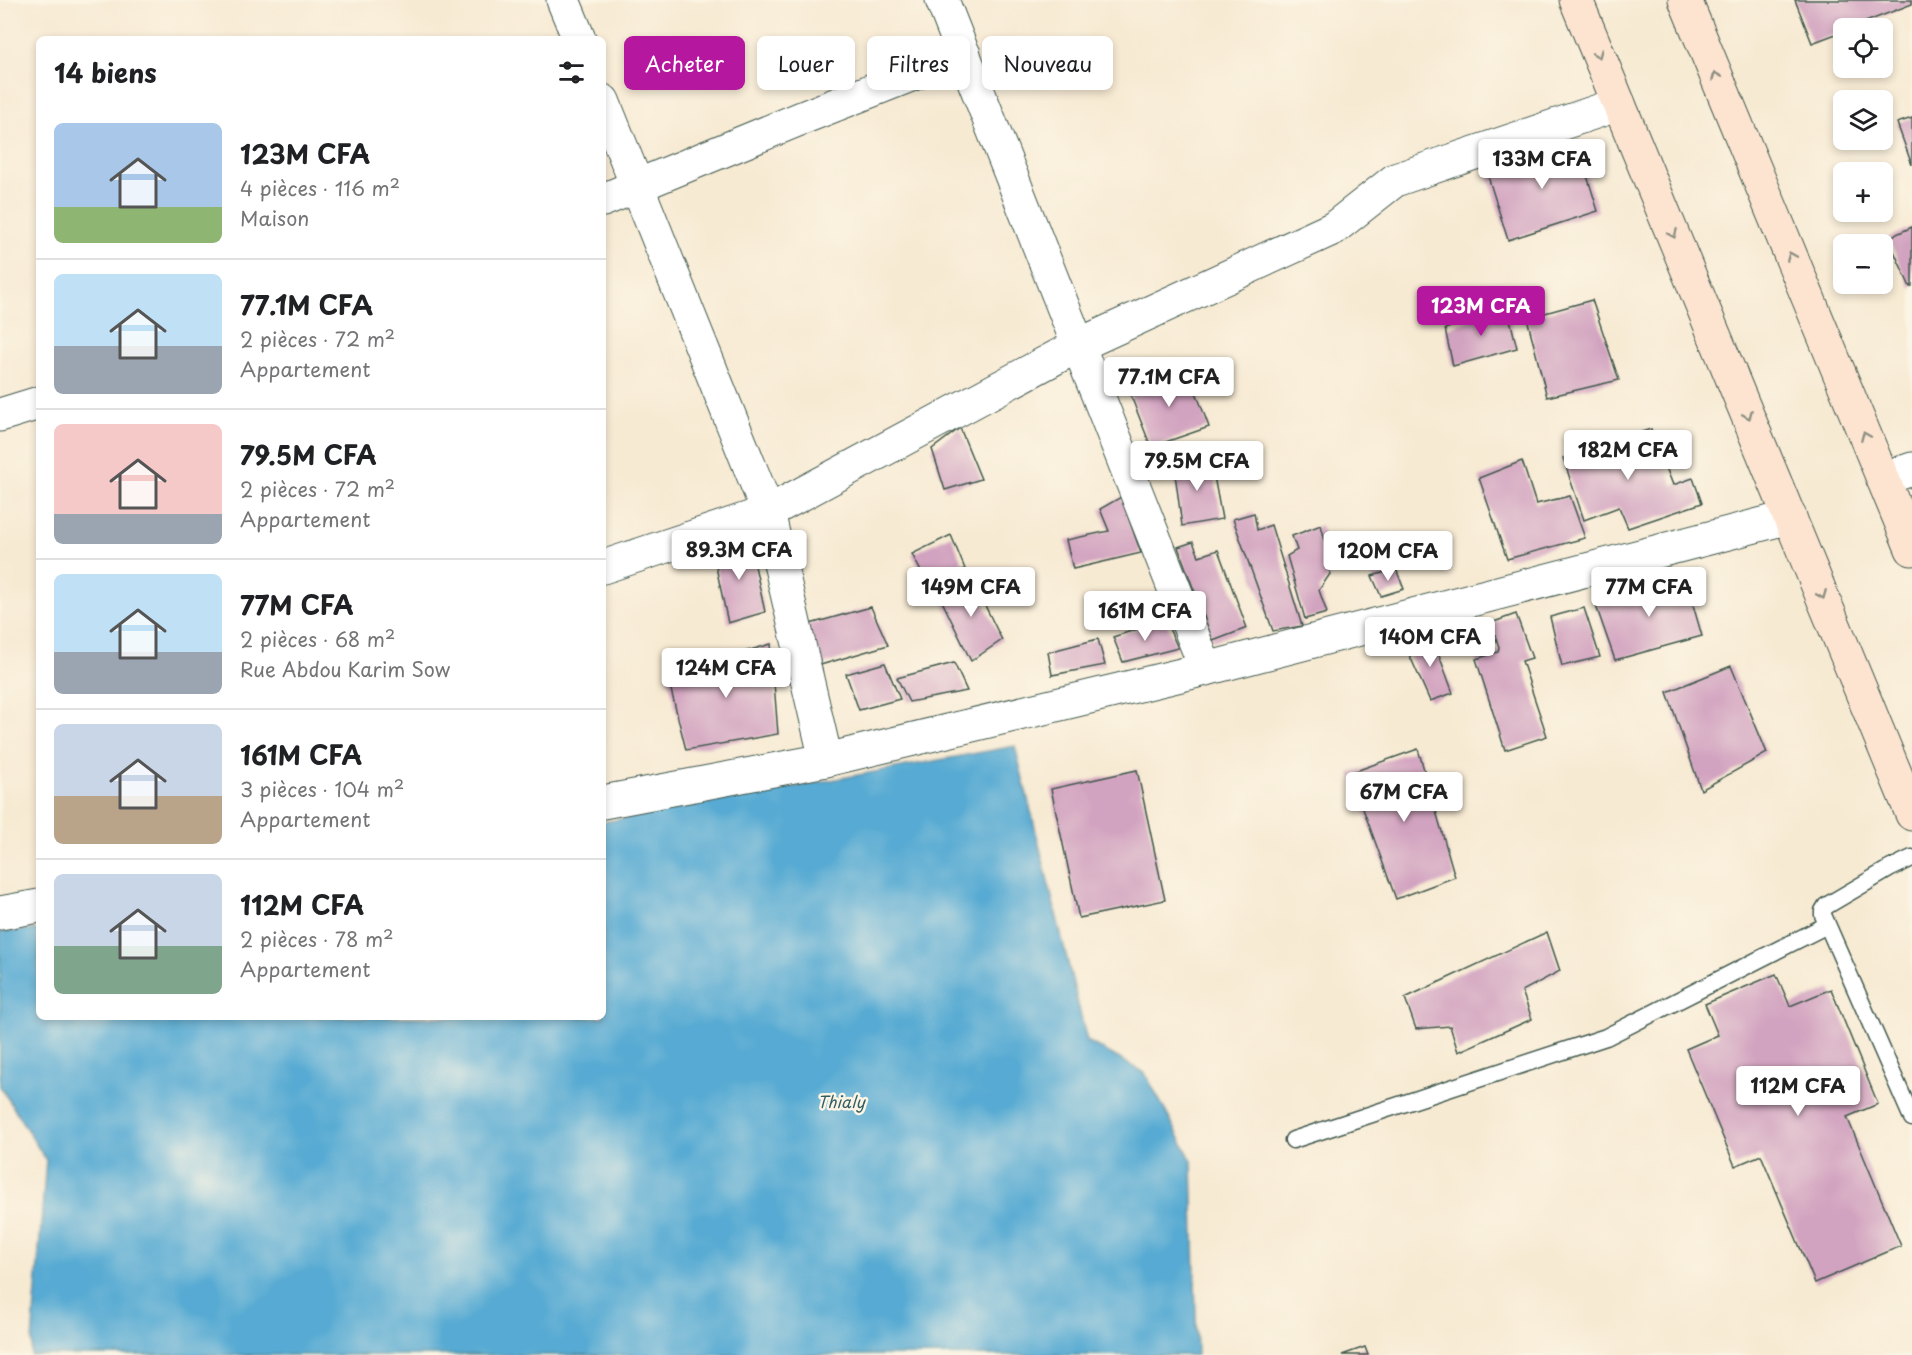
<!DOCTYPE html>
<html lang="fr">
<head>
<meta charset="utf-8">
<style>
	:root { --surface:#fff; --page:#f2f2f2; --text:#202124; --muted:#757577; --line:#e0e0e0; --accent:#b5179e }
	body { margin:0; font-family:"Playpen Sans",sans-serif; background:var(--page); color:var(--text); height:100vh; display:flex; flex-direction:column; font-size:22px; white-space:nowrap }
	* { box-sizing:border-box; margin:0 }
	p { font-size:20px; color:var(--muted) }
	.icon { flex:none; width:33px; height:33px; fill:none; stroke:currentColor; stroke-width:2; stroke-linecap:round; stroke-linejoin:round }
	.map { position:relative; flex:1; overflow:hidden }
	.details { position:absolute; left:36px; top:36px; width:570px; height:984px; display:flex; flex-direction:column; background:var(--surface); border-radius:9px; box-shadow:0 3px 9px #0003 }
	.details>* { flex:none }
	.hud { position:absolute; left:624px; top:36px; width:570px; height:54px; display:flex; gap:12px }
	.controls { position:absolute; left:1833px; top:18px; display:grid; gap:12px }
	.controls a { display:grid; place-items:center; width:60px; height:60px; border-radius:9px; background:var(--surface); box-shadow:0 3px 9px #0003; font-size:30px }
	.price { position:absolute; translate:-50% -51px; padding:0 14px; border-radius:6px; background:#fff; color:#222; font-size:20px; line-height:39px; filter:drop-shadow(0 2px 3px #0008) }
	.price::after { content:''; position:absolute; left:50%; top:36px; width:18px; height:14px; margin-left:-9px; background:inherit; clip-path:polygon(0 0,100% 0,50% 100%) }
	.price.selected { background:var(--accent); color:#fff }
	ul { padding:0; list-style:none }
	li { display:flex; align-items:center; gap:18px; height:150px; padding:0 18px }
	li+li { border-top:2px solid var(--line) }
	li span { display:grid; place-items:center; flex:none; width:168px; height:120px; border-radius:9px; color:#555 }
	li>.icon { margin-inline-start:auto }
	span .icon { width:72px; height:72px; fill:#fffc; stroke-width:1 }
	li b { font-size:26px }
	h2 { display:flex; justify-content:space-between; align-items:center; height:72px; padding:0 18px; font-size:26px }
	.tag { padding:0 21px; border-radius:9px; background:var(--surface); box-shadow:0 3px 9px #0003; font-size:21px; line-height:54px }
	.tag.selected { background:var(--accent); color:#fff }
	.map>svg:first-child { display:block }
	.water { fill:#57aad3; stroke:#3b7484; stroke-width:1.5 }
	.building { fill:#d2a3c0 }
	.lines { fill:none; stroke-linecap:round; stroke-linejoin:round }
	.lane-casing { stroke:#3f574c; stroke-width:19 }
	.street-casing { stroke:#3f574c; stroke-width:35 }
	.secondary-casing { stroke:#3f574c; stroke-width:35 }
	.lane { stroke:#fff; stroke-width:16 }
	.street { stroke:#fff; stroke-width:33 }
	.secondary { stroke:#fde4d1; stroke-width:33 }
	.oneway { stroke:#8e9082 }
	.labels { text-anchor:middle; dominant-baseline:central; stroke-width:5; stroke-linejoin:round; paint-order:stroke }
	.water-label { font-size:16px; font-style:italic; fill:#305e64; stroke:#fcf5e5 }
</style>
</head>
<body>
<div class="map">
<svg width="1912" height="1355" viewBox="0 0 1912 1355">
	<rect width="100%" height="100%" fill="#fcf5e5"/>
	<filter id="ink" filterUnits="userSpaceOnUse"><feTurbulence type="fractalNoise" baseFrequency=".0167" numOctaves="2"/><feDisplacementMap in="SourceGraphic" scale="12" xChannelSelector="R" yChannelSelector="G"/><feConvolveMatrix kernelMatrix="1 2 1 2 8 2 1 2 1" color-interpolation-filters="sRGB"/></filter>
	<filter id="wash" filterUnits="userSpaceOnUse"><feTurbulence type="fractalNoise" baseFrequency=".008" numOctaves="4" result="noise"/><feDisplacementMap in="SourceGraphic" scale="24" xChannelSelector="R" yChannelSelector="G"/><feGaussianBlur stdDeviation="1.35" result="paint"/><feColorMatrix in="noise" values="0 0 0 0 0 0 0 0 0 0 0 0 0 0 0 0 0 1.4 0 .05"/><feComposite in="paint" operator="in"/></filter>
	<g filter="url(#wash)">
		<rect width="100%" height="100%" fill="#f7ead3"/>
		<!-- water -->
		<path class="water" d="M1015,746L1087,1041L1145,1073L1192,1161L1197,1355H31L46,1160L0,1086V932L39,929V1017H603V822Z"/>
		<g id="blocks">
			<!-- building -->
			<g class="building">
				<path d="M1795,0H1912V4L1850,28H1844V31L1812,43Z"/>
				<path d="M1912,118V165L1897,123Z"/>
				<path d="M1576,140L1598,211L1508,240L1486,170Z"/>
				<path d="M1912,227V286L1910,287L1888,238Z"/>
				<path d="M1592,300L1619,380L1547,397L1527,318Z"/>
				<path d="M1507,307L1517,348L1453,366L1445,329Z"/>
				<path d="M1187,368L1209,427L1151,447L1129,391Z"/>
				<path d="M960,428L981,479L945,490L932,449Z"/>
				<path d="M1651,429L1673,485L1693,478L1702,503L1628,528L1619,507L1584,520L1563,458Z"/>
				<path d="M1210,455L1222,519L1182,526L1174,466Z"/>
				<path d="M1522,461L1536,504L1570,496L1585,538L1507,559L1479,478Z"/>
				<path d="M1121,497L1141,553L1073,569L1066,540L1109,531L1100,509Z"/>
				<path d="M1254,513L1257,530L1271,525L1302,626L1273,631L1233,519Z"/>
				<path d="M1321,525L1330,560V574L1319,590L1327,613L1305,619L1287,556L1297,550L1292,536Z"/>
				<path d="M951,535L965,569L927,583L912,554Z"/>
				<path d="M749,538L765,612L728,623L713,553Z"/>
				<path d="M1193,542L1199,556L1218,550L1247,628L1213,641L1178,547Z"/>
				<path d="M1396,569L1404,589L1381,596L1372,576Z"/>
				<path d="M1684,574L1702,636L1615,660L1595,603Z"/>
				<path d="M970,575L1002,640L971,661L939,595Z"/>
				<path d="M871,607L888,645L807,669L799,627Z"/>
				<path d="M1584,608L1600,657L1562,666L1550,617Z"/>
				<path d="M1516,614L1532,658L1522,661L1547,736L1505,750L1476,659L1498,652L1499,647L1491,623Z"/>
				<path d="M1165,620L1178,648L1123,662L1113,637Z"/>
				<path d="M1432,636L1453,693L1430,701L1405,645Z"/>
				<path d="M1098,639L1105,665L1052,675L1048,652Z"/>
				<path d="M771,644L778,734L686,750L667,674Z"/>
				<path d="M885,663L900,699L859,710L846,674Z"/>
				<path d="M954,663L967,691L909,702L897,678Z"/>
				<path d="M1731,666L1767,753L1701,790L1667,692Z"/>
				<path d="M1418,749L1455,877L1396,899L1350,773Z"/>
				<path d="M1137,770L1165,900L1079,918L1051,789Z"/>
				<path d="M1547,932L1560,971L1522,991L1532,1019L1458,1052L1450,1026L1416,1029L1405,998Z"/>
				<path d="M1776,974L1790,1006L1831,989L1878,1104L1847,1117L1901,1246L1815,1283L1761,1155L1735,1166L1686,1049L1718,1035L1705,1004Z"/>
				<path d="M1365,1347L1368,1355H1342Z"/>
			</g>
		</g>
	</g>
	<g filter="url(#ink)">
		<use href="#blocks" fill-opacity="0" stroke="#3f574c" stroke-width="1.5"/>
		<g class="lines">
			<defs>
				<g id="lane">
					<path d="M1912,858L1889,869L1826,906L1823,911V915L1912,1118"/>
					<path d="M1293,1140L1606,1037L1827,925"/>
				</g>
				<g id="street">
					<path d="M563,0L579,39"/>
					<path d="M942,0L1206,669"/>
					<path d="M603,101L768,512L826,760"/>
					<path d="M603,200L802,118L964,54"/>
					<path d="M0,415L39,403"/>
					<path d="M1883,479L1912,469"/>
					<path d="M603,567L768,512L1079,345L1334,228L1395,180L1619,104"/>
					<path d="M603,802L826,760L1206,669L1790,517"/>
					<path d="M0,913L39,906"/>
				</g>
				<g id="secondary">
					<path d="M1576,0L1912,814"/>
					<path d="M1685,0L1912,549"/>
				</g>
			</defs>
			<!-- lane casing -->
			<use href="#lane" class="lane-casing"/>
			<!-- street casing -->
			<use href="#street" class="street-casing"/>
			<!-- secondary casing -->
			<use href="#secondary" class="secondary-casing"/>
			<!-- lane -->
			<use href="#lane" class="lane"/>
			<!-- street -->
			<use href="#street" class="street"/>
			<!-- secondary -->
			<use href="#secondary" class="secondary"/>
		</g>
		<!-- one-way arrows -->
		<defs><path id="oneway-chevron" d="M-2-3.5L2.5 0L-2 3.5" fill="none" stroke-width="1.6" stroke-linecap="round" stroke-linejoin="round" transform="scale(1.5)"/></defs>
		<g class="oneway">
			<use href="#oneway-chevron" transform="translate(1598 54) rotate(68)"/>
			<use href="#oneway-chevron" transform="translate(1716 76) rotate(-113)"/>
			<use href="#oneway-chevron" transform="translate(1673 234) rotate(67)"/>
			<use href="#oneway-chevron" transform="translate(1791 256) rotate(-113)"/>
			<use href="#oneway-chevron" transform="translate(1748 415) rotate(67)"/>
			<use href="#oneway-chevron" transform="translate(1865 436) rotate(-113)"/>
			<use href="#oneway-chevron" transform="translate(1822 595) rotate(68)"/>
		</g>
	</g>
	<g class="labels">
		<!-- water labels -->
		<g class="water-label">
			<text x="841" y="1101">Thialy</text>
		</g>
	</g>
</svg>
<div class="controls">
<a><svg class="icon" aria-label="locate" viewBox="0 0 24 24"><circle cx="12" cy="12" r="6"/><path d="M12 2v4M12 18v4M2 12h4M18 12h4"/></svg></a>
<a><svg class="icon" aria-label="layers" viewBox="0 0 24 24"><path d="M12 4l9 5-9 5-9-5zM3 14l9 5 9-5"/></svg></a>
<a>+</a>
<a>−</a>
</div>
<b class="price" style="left:1542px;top:190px">133M CFA</b>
<b class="price selected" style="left:1481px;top:337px">123M CFA</b>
<b class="price" style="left:1169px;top:408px">77.1M CFA</b>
<b class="price" style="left:1628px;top:481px">182M CFA</b>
<b class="price" style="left:1197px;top:492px">79.5M CFA</b>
<b class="price" style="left:739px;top:581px">89.3M CFA</b>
<b class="price" style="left:1388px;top:582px">120M CFA</b>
<b class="price" style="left:971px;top:618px">149M CFA</b>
<b class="price" style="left:1649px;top:618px">77M CFA</b>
<b class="price" style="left:1145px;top:642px">161M CFA</b>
<b class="price" style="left:1430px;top:668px">140M CFA</b>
<b class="price" style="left:726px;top:699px">124M CFA</b>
<b class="price" style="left:1404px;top:823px">67M CFA</b>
<b class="price" style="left:1798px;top:1117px">112M CFA</b>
<div class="hud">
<a class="tag selected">Acheter</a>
<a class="tag">Louer</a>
<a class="tag">Filtres</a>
<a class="tag">Nouveau</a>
</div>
<section class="details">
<h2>14 biens<svg class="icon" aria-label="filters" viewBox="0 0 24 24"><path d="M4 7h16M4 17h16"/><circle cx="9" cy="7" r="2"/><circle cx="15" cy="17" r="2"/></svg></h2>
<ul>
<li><span style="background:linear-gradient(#a9c7e8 70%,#8fb573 0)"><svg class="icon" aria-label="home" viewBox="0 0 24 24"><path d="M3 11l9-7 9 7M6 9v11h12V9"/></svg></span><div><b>123M CFA</b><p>4 pièces · 116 m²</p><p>Maison</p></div></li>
<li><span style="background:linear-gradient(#bfe0f5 60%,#9aa5b1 0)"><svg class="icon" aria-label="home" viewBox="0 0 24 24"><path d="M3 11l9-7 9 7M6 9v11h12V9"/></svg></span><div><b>77.1M CFA</b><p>2 pièces · 72 m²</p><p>Appartement</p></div></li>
<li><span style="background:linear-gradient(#f6c9c9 75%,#9aa5b1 0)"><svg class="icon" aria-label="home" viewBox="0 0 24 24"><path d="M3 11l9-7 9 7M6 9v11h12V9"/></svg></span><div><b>79.5M CFA</b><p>2 pièces · 72 m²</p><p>Appartement</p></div></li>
<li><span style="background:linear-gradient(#bfe0f5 65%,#9aa5b1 0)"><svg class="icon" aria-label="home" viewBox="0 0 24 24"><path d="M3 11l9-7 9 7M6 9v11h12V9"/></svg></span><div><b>77M CFA</b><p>2 pièces · 68 m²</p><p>Rue Abdou Karim Sow</p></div></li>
<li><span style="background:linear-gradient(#c9d6e8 60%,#b9a48a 0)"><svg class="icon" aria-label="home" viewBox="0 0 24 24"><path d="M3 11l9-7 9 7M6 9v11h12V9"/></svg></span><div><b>161M CFA</b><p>3 pièces · 104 m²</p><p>Appartement</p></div></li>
<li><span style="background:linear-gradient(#c9d6e8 60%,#7fa58c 0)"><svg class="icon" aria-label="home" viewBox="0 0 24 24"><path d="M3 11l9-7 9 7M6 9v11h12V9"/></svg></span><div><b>112M CFA</b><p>2 pièces · 78 m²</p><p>Appartement</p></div></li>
</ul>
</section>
</div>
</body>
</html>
